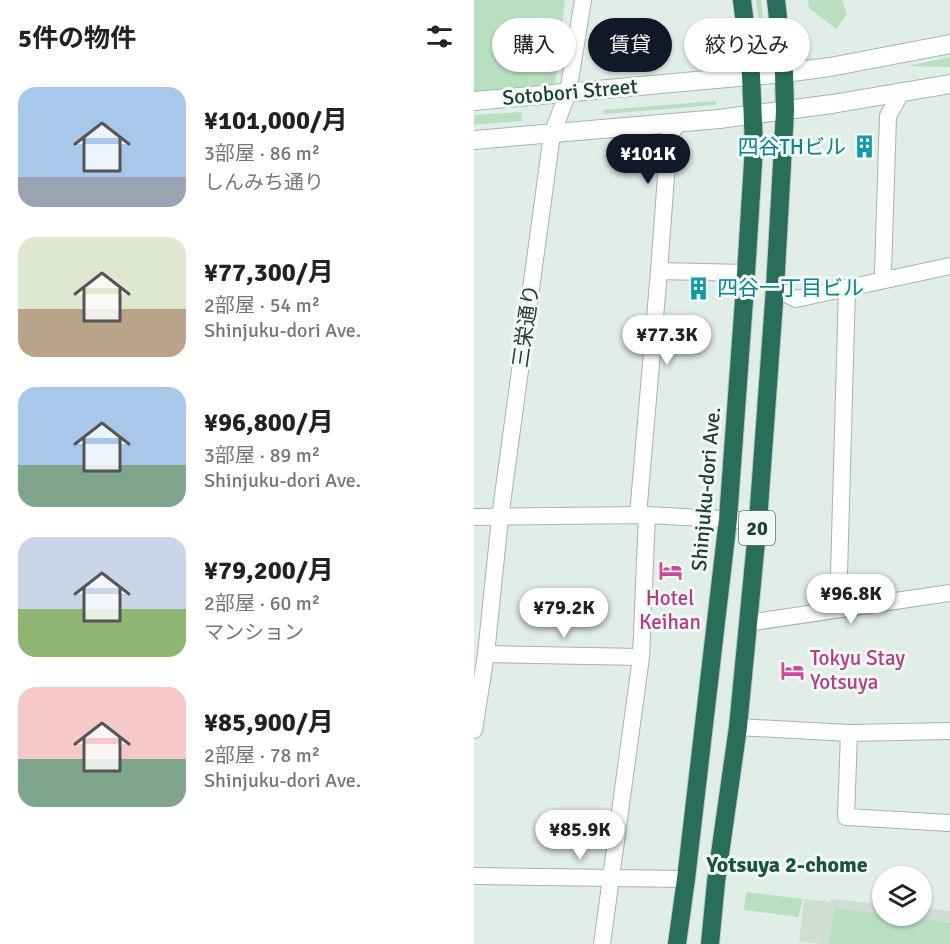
<!DOCTYPE html>
<html lang="ja">
<head>
<meta charset="utf-8">
<style>
	:root { --surface:#fff; --page:#f2f2f2; --text:#222; --muted:#767676; --accent:#111827 }
	body { margin:0; font-family:Signika,"Noto Sans JP",sans-serif; background:var(--page); color:var(--text); height:100vh; display:flex; flex-direction:column; font-size:22px; white-space:nowrap }
	* { box-sizing:border-box; margin:0 }
	p { font-size:20px; color:var(--muted) }
	.icon { flex:none; width:33px; height:33px; fill:none; stroke:currentColor; stroke-width:2; stroke-linecap:round; stroke-linejoin:round }
	.map { position:relative; flex:1; overflow:hidden }
	.sheet { display:flex; flex-direction:column; background:var(--surface); width:474px }
	.sheet>* { flex:none }
	.top-card { position:absolute; left:18px; top:18px; width:368px; height:54px; display:flex; gap:12px }
	.fabs { position:absolute; left:398px; top:866px; display:grid; gap:12px }
	.fabs a { display:grid; place-items:center; width:60px; height:60px; border-radius:50%; background:var(--surface); box-shadow:0 2px 4px #0004; font-size:30px }
	.price { position:absolute; translate:-50% -51px; padding:0 14px; border-radius:21px; background:#fff; color:#222; font-size:20px; line-height:39px; filter:drop-shadow(0 2px 3px #0008) }
	.price::after { content:''; position:absolute; left:50%; top:36px; width:18px; height:14px; margin-left:-9px; background:inherit; clip-path:polygon(0 0,100% 0,50% 100%) }
	.price.active { background:var(--accent); color:#fff }
	ul { padding:0; list-style:none }
	li { display:flex; align-items:center; gap:18px; height:150px; padding:0 18px }
	li span { display:grid; place-items:center; flex:none; width:168px; height:120px; border-radius:18px; color:#555 }
	li>.icon { margin-inline-start:auto }
	span .icon { width:72px; height:72px; fill:#fffc; stroke-width:1 }
	li b { font-size:26px }
	h2 { display:flex; justify-content:space-between; align-items:center; height:72px; padding:0 18px; font-size:26px }
	.chip { padding:0 21px; border-radius:27px; background:var(--surface); box-shadow:0 2px 4px #0004; font-size:21px; line-height:54px }
	.chip.active { background:var(--accent); color:#fff }
	main { display:flex; flex:1; min-height:0 }
	.map>svg:first-child { display:block }
	.built { fill:#cfddd5 }
	.green { fill:#b8e0c0 }
	.lines { fill:none; stroke-linecap:round; stroke-linejoin:round }
	.street-casing { stroke:#a3b5ae; stroke-width:18 }
	.secondary-casing { stroke:#9ebaae; stroke-width:20 }
	.highway-casing { stroke:#c1c9c6; stroke-width:20 }
	.street { stroke:#fff; stroke-width:16 }
	.secondary { stroke:#fff; stroke-width:18 }
	.highway { stroke:#296e5a; stroke-width:18 }
	.labels { text-anchor:middle; dominant-baseline:central; stroke-width:6; stroke-linejoin:round; paint-order:stroke }
	.shield { fill:#f2f9f5; stroke:#5f776e; stroke-width:1.5 }
	.shield-label { font-size:20px; font-weight:bold; fill:#203f34 }
	.street-label { font-size:21px; fill:#203f34; stroke:#f2f9f5 }
	.culture-label { font-size:21px; fill:#0d838f; stroke:#f2f9f5; text-anchor:end }
	.hotel-label { font-size:21px; fill:#b23c85; stroke:#f2f9f5 }
	.neighbourhood-label { font-size:22px; font-weight:bold; fill:#1a5341; stroke:#f2f9f5 }
</style>
</head>
<body>
<main>
<section class="sheet">
<h2>5件の物件<svg class="icon" aria-label="filters" viewBox="0 0 24 24"><path d="M4 7h16M4 17h16"/><circle cx="9" cy="7" r="2"/><circle cx="15" cy="17" r="2"/></svg></h2>
<ul>
<li><span style="background:linear-gradient(#a9c7e8 75%,#9aa5b1 0)"><svg class="icon" aria-label="home" viewBox="0 0 24 24"><path d="M3 11l9-7 9 7M6 9v11h12V9"/></svg></span><div><b>¥101,000/月</b><p>3部屋 · 86 m²</p><p>しんみち通り</p></div></li>
<li><span style="background:linear-gradient(#dfe7d0 60%,#b9a48a 0)"><svg class="icon" aria-label="home" viewBox="0 0 24 24"><path d="M3 11l9-7 9 7M6 9v11h12V9"/></svg></span><div><b>¥77,300/月</b><p>2部屋 · 54 m²</p><p>Shinjuku-dori Ave.</p></div></li>
<li><span style="background:linear-gradient(#a9c7e8 65%,#7fa58c 0)"><svg class="icon" aria-label="home" viewBox="0 0 24 24"><path d="M3 11l9-7 9 7M6 9v11h12V9"/></svg></span><div><b>¥96,800/月</b><p>3部屋 · 89 m²</p><p>Shinjuku-dori Ave.</p></div></li>
<li><span style="background:linear-gradient(#c9d6e8 60%,#8fb573 0)"><svg class="icon" aria-label="home" viewBox="0 0 24 24"><path d="M3 11l9-7 9 7M6 9v11h12V9"/></svg></span><div><b>¥79,200/月</b><p>2部屋 · 60 m²</p><p>マンション</p></div></li>
<li><span style="background:linear-gradient(#f6c9c9 60%,#7fa58c 0)"><svg class="icon" aria-label="home" viewBox="0 0 24 24"><path d="M3 11l9-7 9 7M6 9v11h12V9"/></svg></span><div><b>¥85,900/月</b><p>2部屋 · 78 m²</p><p>Shinjuku-dori Ave.</p></div></li>
</ul>
</section>
<div class="map">
<svg width="476" height="944" viewBox="0 0 476 944">
	<rect width="100%" height="100%" fill="#e1ede7"/>
	<!-- built -->
	<path class="built" d="M330,899L356,902L357,899L408,904V915H447V907L476,911V944H346L325,941Z"/>
	<!-- green -->
	<g class="green">
		<path d="M0,0H91L80,92L0,99Z"/>
		<path d="M282,0H287L291,32H286Z"/>
		<path d="M334,0H368L373,14L362,29L335,8Z"/>
		<path d="M476,57V67L433,66Z"/>
		<path d="M242,101V105L130,114L129,110Z"/>
		<path d="M47,112L48,121L0,125V115Z"/>
		<path d="M272,892L329,899L324,917L270,910Z"/>
		<path d="M361,908L476,923V944H355Z"/>
	</g>
	<g class="lines">
		<defs>
			<g id="street">
				<path d="M185,271L195,136L201,127L208,122"/>
				<path d="M416,279L409,273L414,116L428,91"/>
				<path d="M301,288L322,299L476,266"/>
				<path d="M164,515L185,271L272,273"/>
				<path d="M0,517L173,515L284,521"/>
				<path d="M364,609L373,288"/>
				<path d="M273,623L476,593"/>
				<path d="M12,654L167,657"/>
				<path d="M264,727L375,733L372,817L476,823"/>
				<path d="M0,730L12,654L26,518L78,134L94,93L109,0"/>
				<path d="M375,733L476,731"/>
				<path d="M0,876L212,879"/>
				<path d="M128,944L167,657L173,515"/>
			</g>
			<g id="secondary">
				<path d="M0,101L310,73L356,67L476,44"/>
				<path d="M0,140L245,119L358,104L476,84"/>
			</g>
			<g id="highway">
				<path d="M203,944L212,879L254,519L272,273L280,147L277,75L268,0"/>
				<path d="M236,944L242,882L264,727L284,521L301,288L311,111L310,73L302,0"/>
			</g>
		</defs>
		<!-- street casing -->
		<use href="#street" class="street-casing"/>
		<!-- secondary casing -->
		<use href="#secondary" class="secondary-casing"/>
		<!-- highway casing -->
		<use href="#highway" class="highway-casing"/>
		<!-- street -->
		<use href="#street" class="street"/>
		<!-- secondary -->
		<use href="#secondary" class="secondary"/>
		<!-- highway -->
		<use href="#highway" class="highway"/>
	</g>
	<!-- icons -->
	<defs>
		<symbol id="building-bare" viewBox="-9 -9 18 18"><path d="M-4-6H4V6H1V3H-1V6H-4ZM-2.5-4.3h1.7v1.8h-1.7ZM.8-4.3h1.7v1.8H.8ZM-2.5-1h1.7V.8h-1.7ZM.8-1h1.7V.8H.8Z" fill="#0f9aa8" stroke="#f2f9f5" stroke-width="2.5" paint-order="stroke"/></symbol>
		<symbol id="hotel-bare" viewBox="-9 -9 18 18"><path d="M-6-4.5h1.5V1H6V5H4.5V3h-9V5H-6ZM-4 0a1.8 1.8 0 1 1 3.6 0ZM.5 0V-2.5h3Q6-2.5 6 0Z" fill="#d1479c" stroke="#f2f9f5" stroke-width="2.5" paint-order="stroke"/></symbol>
	</defs>
	<g fill-rule="evenodd">
		<use href="#building-bare" x="374" y="130" width="33" height="33"/>
		<use href="#building-bare" x="208" y="272" width="33" height="33"/>
		<use href="#hotel-bare" x="180" y="554" width="33" height="33"/>
		<use href="#hotel-bare" x="302" y="654" width="33" height="33"/>
	</g>
	<g class="labels">
		<!-- shield labels -->
		<rect class="shield" x="265" y="511" width="36" height="34" rx="4.5"/>
		<g class="shield-label">
			<text x="283" y="528">20</text>
		</g>
		<!-- street labels -->
		<g class="street-label">
			<text transform="translate(96 92) rotate(-5)">Sotobori Street</text>
			<text transform="translate(52 326) rotate(-82)">三栄通り</text>
			<text transform="translate(232 489) rotate(-85)">Shinjuku-dori Ave.</text>
		</g>
		<!-- culture labels -->
		<g class="culture-label">
			<text x="372" y="147">四谷THビル</text>
			<text x="243" y="288" text-anchor="start">四谷一丁目ビル</text>
		</g>
		<!-- hotel labels -->
		<g class="hotel-label">
			<text x="196" y="598">Hotel<tspan x="196" dy="24">Keihan</tspan></text>
			<text x="336" y="658" text-anchor="start">Tokyu Stay<tspan x="336" dy="24">Yotsuya</tspan></text>
		</g>
		<!-- neighbourhood labels -->
		<g class="neighbourhood-label">
			<text x="313" y="864">Yotsuya 2-chome</text>
		</g>
	</g>
</svg>
<div class="fabs">
<a><svg class="icon" aria-label="layers" viewBox="0 0 24 24"><path d="M12 4l9 5-9 5-9-5zM3 14l9 5 9-5"/></svg></a>
</div>
<b class="price active" style="left:174px;top:185px">¥101K</b>
<b class="price" style="left:193px;top:366px">¥77.3K</b>
<b class="price" style="left:377px;top:625px">¥96.8K</b>
<b class="price" style="left:90px;top:639px">¥79.2K</b>
<b class="price" style="left:106px;top:861px">¥85.9K</b>
<div class="top-card">
<a class="chip">購入</a>
<a class="chip active">賃貸</a>
<a class="chip">絞り込み</a>
</div>
</div>
</main>
</body>
</html>
